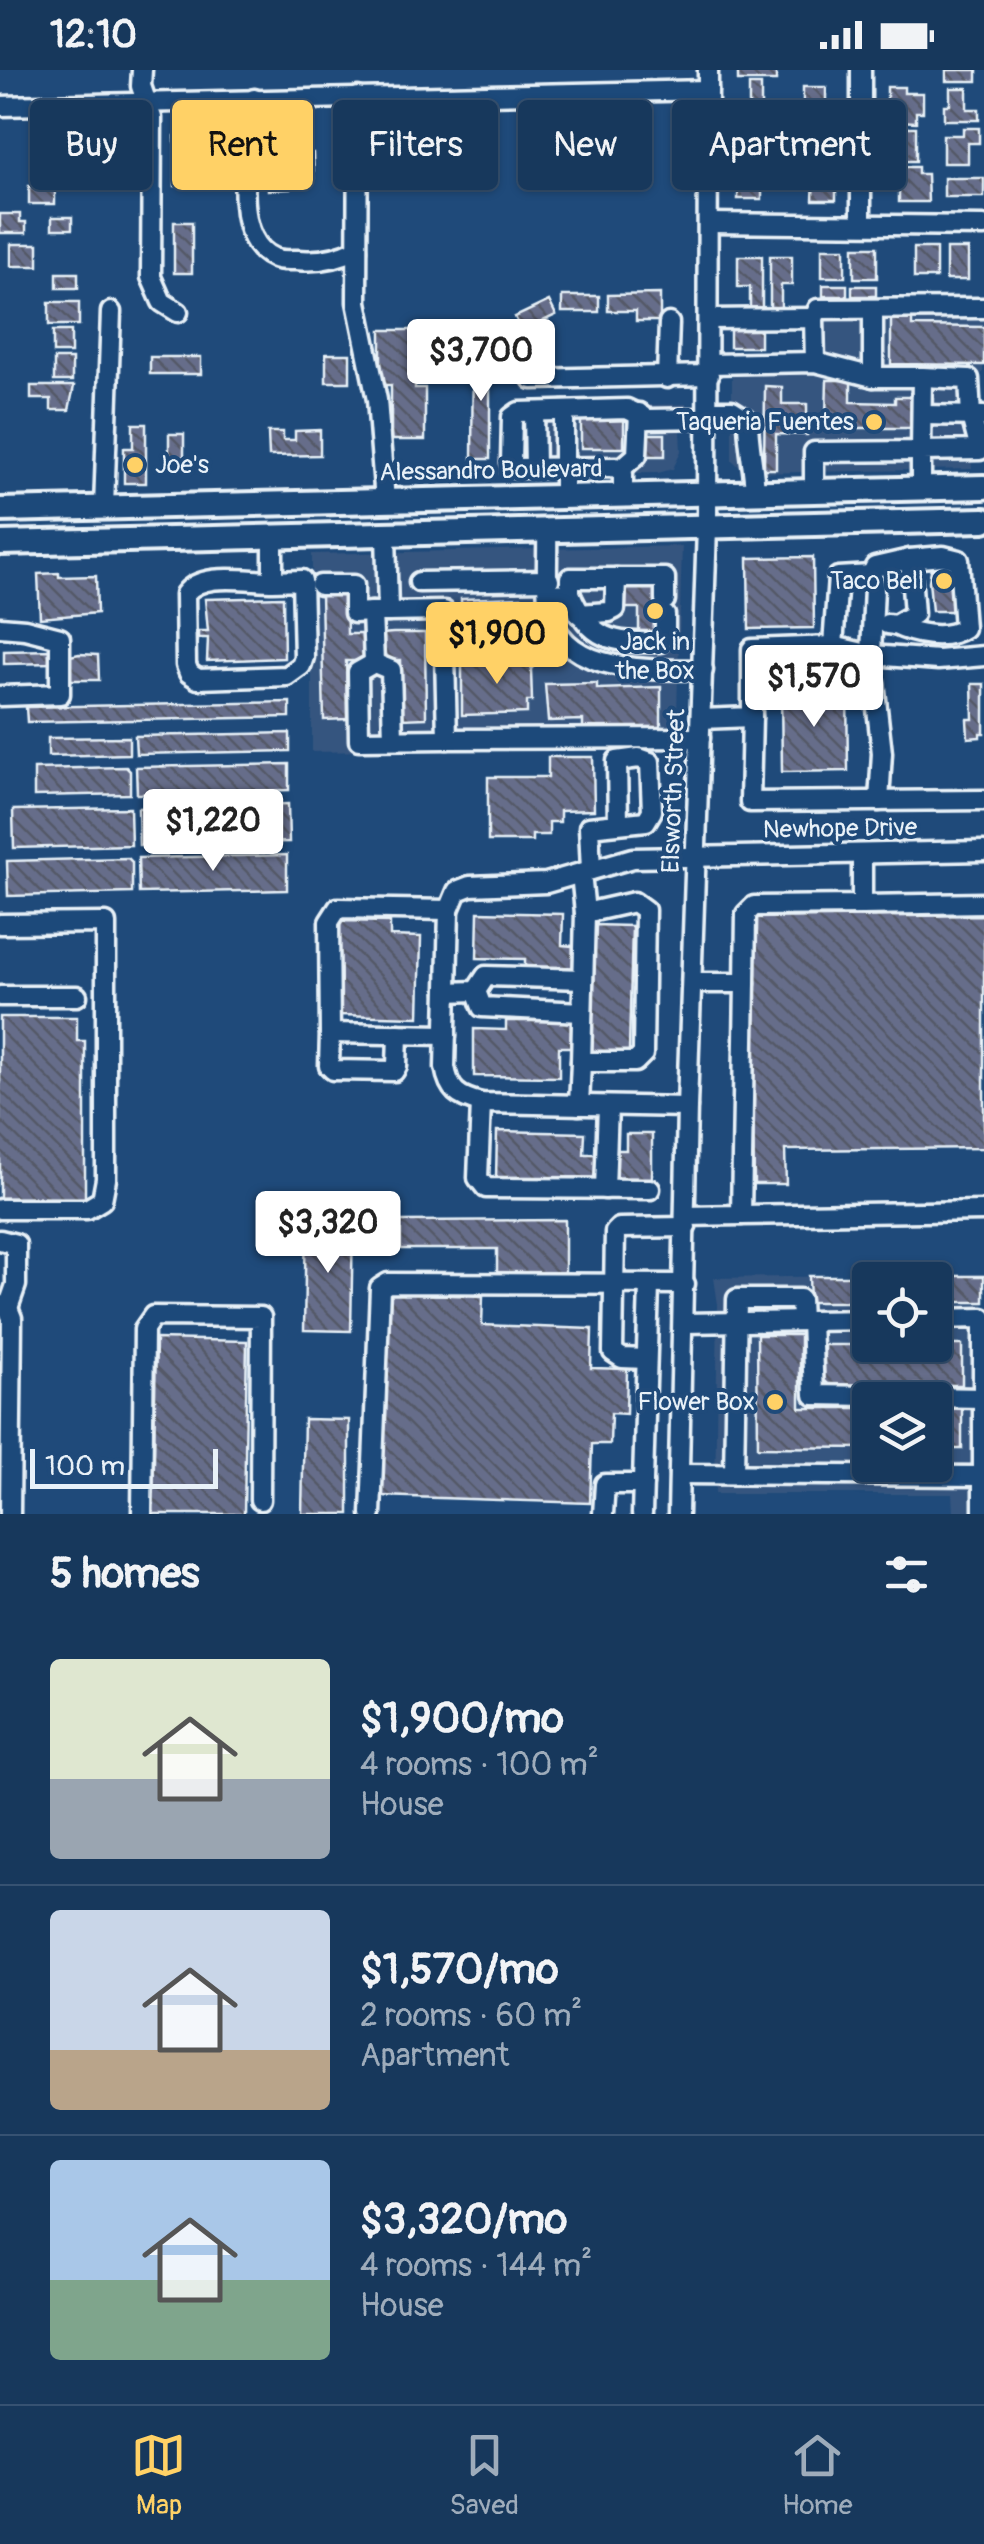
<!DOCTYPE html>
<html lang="en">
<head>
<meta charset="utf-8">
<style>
	:root { --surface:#17385c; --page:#244365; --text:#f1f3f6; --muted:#9eacbb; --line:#365272; --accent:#ffd166 }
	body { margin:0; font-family:Pangolin,sans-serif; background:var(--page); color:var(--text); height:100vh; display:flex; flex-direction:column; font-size:38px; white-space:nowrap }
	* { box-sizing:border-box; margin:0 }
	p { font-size:32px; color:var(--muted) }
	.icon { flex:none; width:55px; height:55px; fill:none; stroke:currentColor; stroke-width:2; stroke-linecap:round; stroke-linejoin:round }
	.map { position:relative; height:1444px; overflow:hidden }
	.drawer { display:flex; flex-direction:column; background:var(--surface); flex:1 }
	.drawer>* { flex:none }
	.banner { position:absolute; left:30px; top:30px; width:925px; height:90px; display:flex; gap:20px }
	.fabs { position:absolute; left:852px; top:1192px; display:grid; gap:20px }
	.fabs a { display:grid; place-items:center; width:100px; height:100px; border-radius:10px; background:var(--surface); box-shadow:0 2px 8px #0004,0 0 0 2px var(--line); font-size:50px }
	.scale { position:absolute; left:30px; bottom:25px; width:188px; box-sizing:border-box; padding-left:10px; border:5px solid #e8f1f8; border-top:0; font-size:28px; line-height:35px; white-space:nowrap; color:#e8f1f8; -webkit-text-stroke:8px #1f4a7a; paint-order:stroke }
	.price { position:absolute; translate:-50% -85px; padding:0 22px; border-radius:10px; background:#fff; color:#222; font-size:32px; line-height:65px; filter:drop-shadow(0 2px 5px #0008) }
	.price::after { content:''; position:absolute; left:50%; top:60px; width:30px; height:22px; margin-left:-15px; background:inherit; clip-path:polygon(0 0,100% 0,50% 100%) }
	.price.current { background:var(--accent); color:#111 }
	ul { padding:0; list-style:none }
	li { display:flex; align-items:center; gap:30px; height:250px; padding:0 50px }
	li+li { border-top:2px solid var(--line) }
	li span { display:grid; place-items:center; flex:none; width:280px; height:200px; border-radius:10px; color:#555 }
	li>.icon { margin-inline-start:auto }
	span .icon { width:120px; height:120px; fill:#fffc; stroke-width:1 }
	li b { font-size:42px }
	h2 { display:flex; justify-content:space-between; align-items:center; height:120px; padding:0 50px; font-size:42px }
	.tag { padding:0 35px; border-radius:10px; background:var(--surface); box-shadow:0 2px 8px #0004,0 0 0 2px var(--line); font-size:35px; line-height:90px }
	.tag.current { background:var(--accent); color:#111 }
	.status { display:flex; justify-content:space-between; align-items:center; height:70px; padding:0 50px; background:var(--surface); direction:ltr }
	.status svg { height:28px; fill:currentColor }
	.dock { display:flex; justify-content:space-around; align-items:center; height:140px; border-top:2px solid var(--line); background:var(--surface); font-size:28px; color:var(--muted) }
	.dock a { display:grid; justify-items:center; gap:5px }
	.dock .current { color:var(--accent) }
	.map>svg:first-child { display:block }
	.built { fill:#34547f; fill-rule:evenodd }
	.building { fill:url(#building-back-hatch); stroke:#e8f1f8; stroke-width:2.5 }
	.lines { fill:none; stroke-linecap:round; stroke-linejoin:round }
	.minor-casing { stroke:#e8f1f8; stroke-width:25 }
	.major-casing { stroke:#e8f1f8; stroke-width:30 }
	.minor { stroke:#1f4a7a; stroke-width:18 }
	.major { stroke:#1f4a7a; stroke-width:22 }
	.poi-dot { fill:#ffd166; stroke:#1f4a7a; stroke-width:4 }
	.labels { text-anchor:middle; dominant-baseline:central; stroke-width:8; stroke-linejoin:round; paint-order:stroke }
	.poi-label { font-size:25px; fill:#e8f1f8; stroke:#1f4a7a; text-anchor:end }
	.street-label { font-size:25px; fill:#e8f1f8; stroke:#1f4a7a }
</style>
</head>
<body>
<div class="status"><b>12:10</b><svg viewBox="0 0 49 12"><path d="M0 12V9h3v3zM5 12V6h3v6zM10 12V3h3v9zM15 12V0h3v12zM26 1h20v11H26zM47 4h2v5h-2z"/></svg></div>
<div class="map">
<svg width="984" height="1444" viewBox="0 0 984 1444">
	<defs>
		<pattern id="building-back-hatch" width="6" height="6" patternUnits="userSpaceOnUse" patternTransform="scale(2.5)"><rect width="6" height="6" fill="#666d8a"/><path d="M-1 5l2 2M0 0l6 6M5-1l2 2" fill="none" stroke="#545967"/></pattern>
	</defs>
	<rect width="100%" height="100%" fill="#1f4a7a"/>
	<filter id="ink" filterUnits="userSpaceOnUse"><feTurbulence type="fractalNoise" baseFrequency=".01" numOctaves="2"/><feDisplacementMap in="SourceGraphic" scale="20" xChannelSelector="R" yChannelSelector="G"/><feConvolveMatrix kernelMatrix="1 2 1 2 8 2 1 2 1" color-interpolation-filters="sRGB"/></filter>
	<g filter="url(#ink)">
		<!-- built -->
		<g class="built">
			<path d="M818,244H984L983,302L968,318L972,399L746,403L732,390V299L811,296Z"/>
			<path d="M687,334L680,360L681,381L673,399L658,403L497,405L500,345L522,338Z"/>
			<path d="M682,476L676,676L312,682V484Z"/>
			<path d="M984,1204V1444H953L952,1424H715L718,1235L714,1208ZM870,1210H935V1275H870ZM870,1330H935V1395H870Z"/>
		</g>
		<!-- building -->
		<g class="building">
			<rect x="738" y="0" width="38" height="11"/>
			<rect x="946" y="0" width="31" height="11"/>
			<path d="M749,15H761V41H773V53H761V69H738V40H749Z"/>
			<path d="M803,17H826V42H835V70H813V39H803Z"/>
			<path d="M887,17H904V23H923V42H916V52L899,51V32H887Z"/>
			<path d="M950,18H967V39H979V50H944V35H950Z"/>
			<path d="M899,57H916V91H888V78H899Z"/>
			<path d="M963,58H979V73H968V93H943V65H963Z"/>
			<rect x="175" y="66" width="16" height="50"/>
			<path d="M281,74V84L313,83L314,108L290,109V119L268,120L267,75Z"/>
			<path d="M750,75H762V129H738L739,97H750Z"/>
			<path d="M815,76H826V101H836V130H813Z"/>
			<path d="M887,97H918V104H927L928,132H899V113H887Z"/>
			<rect x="944" y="108" width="40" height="19"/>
			<rect x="29" y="116" width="26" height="18"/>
			<path d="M0,144H20V152H26V163H0Z"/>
			<rect x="52" y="147" width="20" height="12"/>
			<rect x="174" y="152" width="18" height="51"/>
			<rect x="11" y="174" width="27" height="22"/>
			<rect x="854" y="177" width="23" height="31"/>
			<rect x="822" y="178" width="23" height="29"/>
			<rect x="914" y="178" width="22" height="30"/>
			<rect x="946" y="179" width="22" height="31"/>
			<path d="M738,186H762V242H750V217H738Z"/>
			<path d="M770,186H792V215H781V241H770Z"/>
			<rect x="57" y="203" width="21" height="15"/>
			<rect x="823" y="215" width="24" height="11"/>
			<rect x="852" y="216" width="24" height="10"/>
			<path d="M660,224V251H636V241H608V225Z"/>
			<rect x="562" y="226" width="37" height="16"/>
			<path d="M549,231L556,245L522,261L515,247Z"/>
			<rect x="49" y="232" width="30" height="23"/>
			<path d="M891,247H912V256L984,257V295L891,294Z"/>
			<path d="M381,260H415V318H425V370H391V315H381Z"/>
			<rect x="730" y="260" width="30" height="17"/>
			<rect x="53" y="261" width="18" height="22"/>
			<rect x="498" y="262" width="17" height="36"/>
			<path d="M473,278H490V389H472Z"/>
			<rect x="326" y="284" width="24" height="28"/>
			<rect x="150" y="287" width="51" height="17"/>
			<rect x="54" y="289" width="18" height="22"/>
			<path d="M827,310H851V332L895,333V327H915V358H819V346H826Z"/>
			<path d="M31,316H74L69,340H51V329H31Z"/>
			<path d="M765,316L782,317V334H807V365L776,364V399H764Z"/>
			<rect x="581" y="346" width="43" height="32"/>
			<path d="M133,354H146V413H124V378H133Z"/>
			<path d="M320,360V385L269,386L268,362H283V370H295V361Z"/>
			<rect x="169" y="364" width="15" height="23"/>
			<rect x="645" y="364" width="20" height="22"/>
			<path d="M813,487L814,558L749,559L748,488Z"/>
			<path d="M938,498L956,499L957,541H932L929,511L931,500Z"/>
			<path d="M59,503V507L96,506L97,543L40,548L38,504Z"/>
			<path d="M624,516H661L670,531V544L660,562H639V538H624Z"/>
			<path d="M335,523L346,525L347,564H365V583L363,591H346L347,649L324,650L321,524Z"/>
			<path d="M283,527L284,588L207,591L208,568H198V561H208L205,529Z"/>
			<path d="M521,527L522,580L462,583L461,529Z"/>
			<path d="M393,563H425L426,648L402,649L401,590H384L382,583V564Z"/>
			<path d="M54,580V593L4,594V581Z"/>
			<path d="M79,584L98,585L99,610H70V586Z"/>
			<path d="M521,584L534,596L531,599L532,631H527V643L462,645V593L510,592V595Z"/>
			<path d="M597,613V619L661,617V658L583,659V650L548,651L545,614Z"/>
			<path d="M972,614H984V663H980V667L968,668L967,649H973Z"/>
			<path d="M847,619L848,701L782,702L781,620Z"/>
			<path d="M290,632V647L27,652L26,637Z"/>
			<path d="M290,663V681L136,684L135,666Z"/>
			<path d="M129,667V684L48,686V668Z"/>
			<path d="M548,687H593L594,740L560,741V752H549V765H532V771H488V707H548Z"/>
			<path d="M289,694V720L137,724L136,697Z"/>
			<path d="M126,697L130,701V724L34,726V699Z"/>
			<path d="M288,734L289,772L139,775L138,738Z"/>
			<path d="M130,738L131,775L14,778L13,740Z"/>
			<path d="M287,785V820L139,823L138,788Z"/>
			<path d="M128,788L132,792V823L8,826L7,791Z"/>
			<path d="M478,842L563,844L562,875L573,876V900L525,899V889L477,888Z"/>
			<path d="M984,845V1078L785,1080L786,1114H754L751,848Z"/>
			<path d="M340,851L390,852V866L421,867L419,947L338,945Z"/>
			<path d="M593,855L632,856L629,982L590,981Z"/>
			<path d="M0,947H77V971H85V1128H0Z"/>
			<path d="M506,951H571V977H559V1007L474,1006V959L506,960Z"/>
			<path d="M497,1061L585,1063L584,1084H598L597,1112L496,1110Z"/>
			<path d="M626,1064H652V1112H612V1080H626Z"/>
			<path d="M306,1150L353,1151L351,1261L304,1260Z"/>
			<path d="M565,1150V1207H497V1179H401V1151Z"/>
			<path d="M809,1206H984V1232H935V1210H870V1232H810Z"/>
			<path d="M388,1223L483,1226L482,1255L592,1259L591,1298L627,1299L626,1344L611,1343L610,1374H592L590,1433L381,1426Z"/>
			<path d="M757,1265H800V1338H870V1378L758,1377Z"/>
			<path d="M156,1269L247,1271L244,1444H153Z"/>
			<path d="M824,1275H962V1315H829L824,1310Z"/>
			<rect x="935" y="1337" width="27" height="42"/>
			<path d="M304,1349L349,1350V1444H302Z"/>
		</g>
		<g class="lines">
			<defs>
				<g id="minor">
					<path d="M142,0L141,16L152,48L151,207L162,232L178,242"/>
					<path d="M861,0V154"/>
					<path d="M358,27L357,232L377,330L385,431"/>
					<path d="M254,29C250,70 226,168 274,188C280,191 290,190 297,190C318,192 337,189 357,179"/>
					<path d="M0,36L708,20"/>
					<path d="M710,153L984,156"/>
					<path d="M873,239V307"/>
					<path d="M814,248L818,239L984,238"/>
					<path d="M709,249L814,248L815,292"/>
					<path d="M709,294L815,292L873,307H922L921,381L814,382V421"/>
					<path d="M667,308L669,253"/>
					<path d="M532,309L709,305"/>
					<path d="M708,340H732L748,350C748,375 754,397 755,422"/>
					<path d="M534,342L535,398"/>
					<path d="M922,345L984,346"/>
					<path d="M621,399L637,385L639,343"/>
					<path d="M921,419V381L980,380L971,346L969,309L922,307"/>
					<path d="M623,426V404L616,397L515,398L511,393L512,347L519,342L627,339L648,349L708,348"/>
					<path d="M564,427V341"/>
					<path d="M104,437L111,242"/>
					<path d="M547,460C548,485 545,514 549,539C561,606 652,599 703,600"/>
					<path d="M386,463L388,542L444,541L447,669L700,668"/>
					<path d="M273,466V511L302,510L304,587L301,596L287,606L198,609L189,603L186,595L185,524C201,501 247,511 273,511"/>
					<path d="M871,505L875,497L910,489L914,544L895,555L887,554"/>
					<path d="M419,512L549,510"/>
					<path d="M320,515H354V543L372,542"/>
					<path d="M570,523C590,571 612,573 660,572L665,565V545"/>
					<path d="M549,524L570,523V508H665V530"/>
					<path d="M388,542H372L374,593L358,602L359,670L447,669"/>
					<path d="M579,544L609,542L615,539L616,508"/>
					<path d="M895,555C914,564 945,571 964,558L959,490L943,486L910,489"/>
					<path d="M0,557L25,559L60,568V624L0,626"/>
					<path d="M833,576L838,507L871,505L874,517L871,585L882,683L879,731"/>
					<path d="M374,593L391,600L393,669"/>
					<path d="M752,647L750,732L984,730"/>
					<path d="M701,649L752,647V579L833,576L871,585L938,590L984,586"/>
					<path d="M591,800L589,757L646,751L652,741L650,692L639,688L617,691L618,753"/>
					<path d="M862,835L984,833"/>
					<path d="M0,854L106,853V1109L102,1130L87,1139H0"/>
					<path d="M745,913L746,844L754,836L862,835V784"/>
					<path d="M476,921L482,937L582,942"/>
					<path d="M447,922L476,921L486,906L583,909"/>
					<path d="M0,926H77"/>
					<path d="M330,963L329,996L333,1000L394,1001L397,996L398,964"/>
					<path d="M446,965L330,963L329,852L338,838L449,840"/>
					<path d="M581,992L585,843"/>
					<path d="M481,1033L478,1108L486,1118L650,1119"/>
					<path d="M579,1035L581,992H635L643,984L645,840L634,832L585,843L581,803"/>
					<path d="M687,1037L481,1033C458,1027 449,1021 445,997L449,840L457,821L470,816L546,813L633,788L984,781"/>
					<path d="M605,1119L608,1036"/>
					<path d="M741,1145L984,1141"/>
					<path d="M686,1146L741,1145L745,913H692"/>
					<path d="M0,1170L16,1174V1215L8,1238"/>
					<path d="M0,1235L8,1238L12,1248L10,1444"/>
					<path d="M811,1251L814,1325L983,1328"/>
					<path d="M684,1253L870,1250"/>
					<path d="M646,1289L622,1288L613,1282L615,1162L619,1158L686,1157"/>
					<path d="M679,1404L983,1406V1248L935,1249"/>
					<path d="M734,1404L737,1229H800L801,1251"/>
					<path d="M983,1406V1444"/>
					<path d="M142,1444L144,1259L153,1246L261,1247L260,1430"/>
					<path d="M371,1444L380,1218L388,1213L685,1214"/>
					<path d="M603,1444L605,1414H643"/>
					<path d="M642,1444L649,1215"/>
					<path d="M678,1444L687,1037L707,457L708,0"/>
				</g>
				<g id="major">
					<path d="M0,440L984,417"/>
					<path d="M0,473L984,450"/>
				</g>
			</defs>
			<!-- minor casing -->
			<use href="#minor" class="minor-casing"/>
			<!-- major casing -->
			<use href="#major" class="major-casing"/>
			<!-- minor -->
			<use href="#minor" class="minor"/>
			<!-- major -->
			<use href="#major" class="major"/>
		</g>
	</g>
	<!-- markers -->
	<g class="poi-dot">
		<circle cx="874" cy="352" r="10"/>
		<circle cx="135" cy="395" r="10"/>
		<circle cx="944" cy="511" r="10"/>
		<circle cx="655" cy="541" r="10"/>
		<circle cx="775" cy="1332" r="10"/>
	</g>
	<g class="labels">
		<!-- poi labels -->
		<g class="poi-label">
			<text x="854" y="352">Taqueria Fuentes</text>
			<text x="155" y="395" text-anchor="start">Joe's</text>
			<text x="924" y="511">Taco Bell</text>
			<text x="655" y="572" text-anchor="middle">Jack in<tspan x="655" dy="29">the Box</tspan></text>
			<text x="755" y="1332">Flower Box</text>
		</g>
		<!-- street labels -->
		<g class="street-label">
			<text transform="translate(491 401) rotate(-1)">Alessandro Boulevard</text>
			<text transform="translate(674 721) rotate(-88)">Elsworth Street</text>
			<text transform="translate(840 759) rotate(-1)">Newhope Drive</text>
		</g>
	</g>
</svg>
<div class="fabs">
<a><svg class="icon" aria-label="locate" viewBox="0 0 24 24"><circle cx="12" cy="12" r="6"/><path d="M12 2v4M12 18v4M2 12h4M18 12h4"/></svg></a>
<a><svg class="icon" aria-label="layers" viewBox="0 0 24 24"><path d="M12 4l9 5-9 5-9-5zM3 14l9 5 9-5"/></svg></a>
</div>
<div class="scale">100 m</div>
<b class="price" style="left:481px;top:334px">$3,700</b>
<b class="price current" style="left:497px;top:617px">$1,900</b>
<b class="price" style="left:814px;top:660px">$1,570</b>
<b class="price" style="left:213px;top:804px">$1,220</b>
<b class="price" style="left:328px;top:1206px">$3,320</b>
<div class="banner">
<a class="tag">Buy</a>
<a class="tag current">Rent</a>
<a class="tag">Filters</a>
<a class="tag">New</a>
<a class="tag">Apartment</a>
</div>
</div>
<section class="drawer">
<h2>5 homes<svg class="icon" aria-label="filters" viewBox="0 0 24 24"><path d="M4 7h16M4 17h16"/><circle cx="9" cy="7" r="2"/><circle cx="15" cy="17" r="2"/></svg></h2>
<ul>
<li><span style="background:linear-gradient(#dfe7d0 60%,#9aa5b1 0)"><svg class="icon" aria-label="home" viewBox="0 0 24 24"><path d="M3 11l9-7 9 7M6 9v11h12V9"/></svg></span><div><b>$1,900/mo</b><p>4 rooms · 100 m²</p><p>House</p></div></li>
<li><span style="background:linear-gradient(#c9d6e8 70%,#b9a48a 0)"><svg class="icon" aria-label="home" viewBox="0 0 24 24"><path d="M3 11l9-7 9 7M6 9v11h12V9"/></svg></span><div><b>$1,570/mo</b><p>2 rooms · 60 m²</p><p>Apartment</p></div></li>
<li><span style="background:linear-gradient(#a9c7e8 60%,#7fa58c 0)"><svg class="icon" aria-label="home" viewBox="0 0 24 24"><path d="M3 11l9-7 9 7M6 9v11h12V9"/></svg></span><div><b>$3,320/mo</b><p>4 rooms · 144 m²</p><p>House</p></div></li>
</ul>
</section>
<nav class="dock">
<a class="current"><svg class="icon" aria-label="map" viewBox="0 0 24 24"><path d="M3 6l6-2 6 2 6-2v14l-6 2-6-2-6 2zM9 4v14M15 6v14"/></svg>Map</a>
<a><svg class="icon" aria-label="saved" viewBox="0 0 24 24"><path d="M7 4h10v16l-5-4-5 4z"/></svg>Saved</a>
<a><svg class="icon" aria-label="home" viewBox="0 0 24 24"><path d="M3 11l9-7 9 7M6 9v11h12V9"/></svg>Home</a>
</nav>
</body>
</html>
